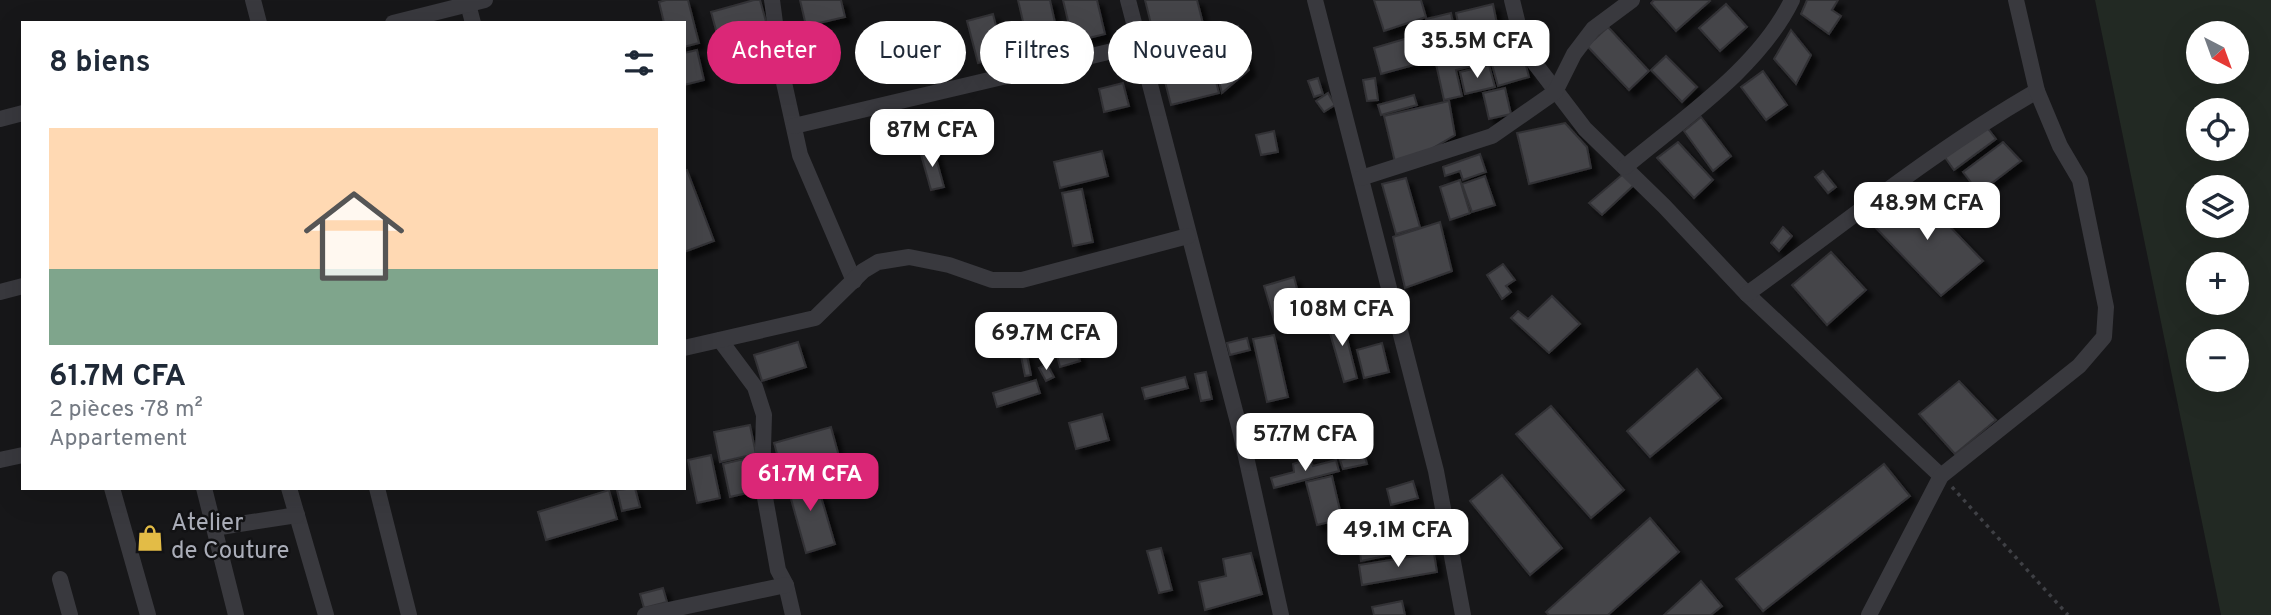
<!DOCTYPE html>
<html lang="fr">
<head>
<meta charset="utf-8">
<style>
	:root { --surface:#fff; --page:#f6f6f7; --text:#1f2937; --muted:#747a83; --line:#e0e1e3; --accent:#db2777 }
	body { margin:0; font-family:Overpass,sans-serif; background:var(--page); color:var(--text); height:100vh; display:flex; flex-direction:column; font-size:26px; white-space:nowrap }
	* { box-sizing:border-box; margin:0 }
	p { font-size:23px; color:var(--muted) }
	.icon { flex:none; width:38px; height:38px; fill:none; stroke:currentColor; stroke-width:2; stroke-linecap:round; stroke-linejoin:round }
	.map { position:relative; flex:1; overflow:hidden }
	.details { position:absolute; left:21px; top:21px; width:665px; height:469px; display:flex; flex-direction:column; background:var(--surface); border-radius:0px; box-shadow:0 7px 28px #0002 }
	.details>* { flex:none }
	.top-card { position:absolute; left:707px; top:21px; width:665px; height:63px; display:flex; gap:14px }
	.needle { width:46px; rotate:139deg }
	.buttons { position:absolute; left:2186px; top:21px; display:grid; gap:14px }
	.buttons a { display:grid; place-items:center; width:63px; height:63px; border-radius:50%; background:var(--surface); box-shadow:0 7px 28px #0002; font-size:35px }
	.price { position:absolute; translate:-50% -60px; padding:0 16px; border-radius:14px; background:#fff; color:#222; font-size:23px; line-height:46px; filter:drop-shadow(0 2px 4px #0008) }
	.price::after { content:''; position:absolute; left:50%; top:42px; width:21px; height:16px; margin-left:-10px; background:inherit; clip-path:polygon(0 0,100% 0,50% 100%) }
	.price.selected { background:var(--accent); color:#fff }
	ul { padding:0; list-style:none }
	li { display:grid; align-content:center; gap:14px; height:371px; padding:0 28px }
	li+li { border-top:2px solid var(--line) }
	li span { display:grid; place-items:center; height:217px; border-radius:0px; color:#555 }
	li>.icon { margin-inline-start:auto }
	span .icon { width:126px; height:126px; fill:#fffc; stroke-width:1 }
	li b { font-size:30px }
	h2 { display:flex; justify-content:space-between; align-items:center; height:84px; padding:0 28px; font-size:30px }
	.chip { padding:0 24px; border-radius:32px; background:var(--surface); box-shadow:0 7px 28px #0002; font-size:24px; line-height:63px }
	.chip.selected { background:var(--accent); color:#fff }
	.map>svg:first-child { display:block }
	.green { fill:#222923; fill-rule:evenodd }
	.building { fill:#444449; stroke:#323135; stroke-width:2; filter:url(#shadow) }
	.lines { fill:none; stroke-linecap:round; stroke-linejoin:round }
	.path { stroke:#3f4045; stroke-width:3.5; stroke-dasharray:3.5 5; stroke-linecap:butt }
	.street { stroke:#39393e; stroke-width:16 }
	.labels { text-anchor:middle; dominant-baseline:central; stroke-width:5; stroke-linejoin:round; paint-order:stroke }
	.poi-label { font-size:24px; fill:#aaadb8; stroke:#121214; text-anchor:start }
</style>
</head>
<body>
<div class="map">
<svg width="2271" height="615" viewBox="0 0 2271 615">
	<defs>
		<filter id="shadow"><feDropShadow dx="6" dy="6" stdDeviation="2" flood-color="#0009"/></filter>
	</defs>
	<rect width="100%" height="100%" fill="#171719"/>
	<!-- green -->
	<path class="green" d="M2095,0H2271V615H2221ZM2198,33H2236V72H2198ZM2198,110H2236V149H2198ZM2198,187H2236V226H2198ZM2198,264H2236V303H2198ZM2198,341H2236V380H2198Z"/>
	<!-- building -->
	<g class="building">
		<path d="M666,0H688L699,43L684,47V23H664L659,2Z"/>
		<path d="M754,0H760L769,32L720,45L711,12Z"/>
		<path d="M800,0H841L845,17L806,26Z"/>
		<path d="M1018,0H1050L1060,45L1030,52Z"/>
		<path d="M1063,0H1097L1105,34L1073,42Z"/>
		<path d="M1145,0H1197L1205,31L1156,44Z"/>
		<path d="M1374,0H1421L1426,17L1384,31Z"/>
		<path d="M1654,0H1709L1710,1L1676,31L1651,3Z"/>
		<path d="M1807,0H1838L1832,10L1841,16L1829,34L1801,14Z"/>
		<path d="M1493,4L1498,29L1461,38L1456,13Z"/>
		<path d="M1726,4L1747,27L1720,51L1699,28Z"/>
		<path d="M1451,13L1460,55L1482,50L1485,63L1456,70L1462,96L1444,100L1426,19Z"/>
		<path d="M993,14L998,34L1005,32L1011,55L978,63L967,21Z"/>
		<path d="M1238,26L1249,70L1222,93L1206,33Z"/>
		<path d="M1608,27L1649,71L1629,90L1587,46Z"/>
		<path d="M1791,30L1811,55L1796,84L1774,59Z"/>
		<path d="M1425,33L1432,60L1381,74L1374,48Z"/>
		<path d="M1204,35L1219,93L1171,105L1156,47Z"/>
		<path d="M1520,42L1529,77L1498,86L1488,50Z"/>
		<path d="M697,50L704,80L684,85V53Z"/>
		<path d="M1666,56L1697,87L1682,102L1651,70Z"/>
		<path d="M1489,65L1495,87L1465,94L1460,72Z"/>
		<path d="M1763,71L1787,105L1766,120L1741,87Z"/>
		<path d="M1318,78L1323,94L1314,97L1308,81Z"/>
		<path d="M1375,78L1378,100L1367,101L1363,80Z"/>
		<path d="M1123,83L1129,106L1104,112L1099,89Z"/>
		<path d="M1505,88L1511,114L1489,119L1483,93Z"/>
		<path d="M1328,93L1335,105L1324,112L1316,101Z"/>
		<path d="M1414,95L1417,105L1381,115L1378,105Z"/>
		<path d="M1449,101L1455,135L1421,155L1395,162L1384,116Z"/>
		<path d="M1701,117L1731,156L1713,171L1684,131Z"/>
		<path d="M1565,123L1587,147L1591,168L1529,184L1517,133Z"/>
		<path d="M1986,126L1996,139L1954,170L1944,156Z"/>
		<path d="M1274,131L1278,152L1261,155L1256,135Z"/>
		<path d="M1678,142L1713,180L1694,198L1657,158Z"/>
		<path d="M2003,142L2021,161L1979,193L1963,172Z"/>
		<path d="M933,147L944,187L931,190L920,151Z"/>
		<path d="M1102,151L1108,176L1060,188L1054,162Z"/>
		<path d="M1480,154L1486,172L1463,180L1460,171L1445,176L1443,167Z"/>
		<path d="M687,170L714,241L684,252V171Z"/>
		<path d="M1823,171L1836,187L1828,193L1815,177Z"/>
		<path d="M1623,174L1634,185L1602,215L1589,203Z"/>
		<path d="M1485,176L1495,205L1472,212L1462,184Z"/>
		<path d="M1406,178L1420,227L1396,234L1382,184Z"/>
		<path d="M1460,180L1470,213L1450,220L1440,187Z"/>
		<path d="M1912,187L1983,261L1941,296L1872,224Z"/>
		<path d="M1082,189L1093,242L1073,246L1062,193Z"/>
		<path d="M1440,222L1452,271L1405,288L1393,237Z"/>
		<path d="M1783,227L1792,236L1779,251L1771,243Z"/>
		<path d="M1831,252L1866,290L1827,325L1792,285Z"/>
		<path d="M1503,264L1515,280L1506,286L1511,292L1502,299L1487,275Z"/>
		<path d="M1294,277L1305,319L1276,327L1264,286Z"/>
		<path d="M1552,296L1580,324L1549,353L1511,318L1518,311L1528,319Z"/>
		<path d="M1341,315L1357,378L1344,382L1326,319Z"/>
		<path d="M1073,335L1080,361L1060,367L1053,340Z"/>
		<path d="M1274,335L1288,397L1267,402L1253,339Z"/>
		<path d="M1247,338L1250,350L1230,355L1227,343Z"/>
		<path d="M798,342L806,367L762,381L754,355Z"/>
		<path d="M1382,343L1389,372L1364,378L1357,350Z"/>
		<path d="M1026,350L1031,375L1025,376L1020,351Z"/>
		<path d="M1047,364L1054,377L1046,381L1039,368Z"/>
		<path d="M1697,369L1721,398L1650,457L1627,431Z"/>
		<path d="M1206,372L1212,399L1201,401L1195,374Z"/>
		<path d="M1185,377L1188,388L1145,399L1142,388Z"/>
		<path d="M1036,380L1040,393L997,407L993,393Z"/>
		<path d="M1959,381L1996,420L1955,454L1919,414Z"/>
		<path d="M1551,406L1624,490L1591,518L1516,434Z"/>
		<path d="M1102,414L1109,440L1076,449L1069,423Z"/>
		<path d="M750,425L756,454L720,462L714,432Z"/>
		<path d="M831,427L840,460L783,476L774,443Z"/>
		<path d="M1364,453L1367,464L1343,469L1340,460Z"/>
		<path d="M711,455L720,498L697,503L688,460Z"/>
		<path d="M752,457L760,490L730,497L723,464Z"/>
		<path d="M1309,459L1313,466L1336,460L1339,471L1274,488L1271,478L1294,472L1293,464Z"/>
		<path d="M1884,464L1910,496L1763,611L1736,579Z"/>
		<path d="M814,473L835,544L806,553L786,481Z"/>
		<path d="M1502,475L1562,548L1530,575L1470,501Z"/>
		<path d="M1332,476L1342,519L1317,525L1306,482Z"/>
		<path d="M1413,481L1418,498L1391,505L1387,489Z"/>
		<path d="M635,488L640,507L622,511L617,490Z"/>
		<path d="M609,490L617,519L546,540L538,512Z"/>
		<path d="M1650,518L1679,552L1608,615H1549L1546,612Z"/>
		<path d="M1427,539L1429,547L1361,561L1360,553Z"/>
		<path d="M1161,548L1172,590L1159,593L1147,551Z"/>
		<path d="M1251,553L1262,594L1205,610L1199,582L1226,576L1223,559Z"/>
		<path d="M1434,553L1437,572L1362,585L1359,565Z"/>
		<path d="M1701,581L1722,606L1711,615H1664Z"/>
		<path d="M663,588L667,602L644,608L640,594Z"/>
		<path d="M1402,601L1405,615H1374L1372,607Z"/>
	</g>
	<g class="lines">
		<!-- path -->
		<path class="path" d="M1952,487L2068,615"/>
		<!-- street -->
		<g class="street">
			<path d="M253,0L259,23"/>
			<path d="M772,0L781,69L800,155L854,281"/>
			<path d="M1128,0L1241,434L1281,615"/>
			<path d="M1315,0L1436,471L1463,615"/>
			<path d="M1512,0L1524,49L1585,129L1664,206L1747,294L1941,476"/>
			<path d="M468,4L473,23"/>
			<path d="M393,23L485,0"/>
			<path d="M0,119L23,113"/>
			<path d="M794,126L1138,45"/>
			<path d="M1625,167C1682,119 1759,68 1792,0"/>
			<path d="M1361,178L1492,136L1555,92L1574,54L1593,29L1632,0"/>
			<path d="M0,292L23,286"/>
			<path d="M1747,294C1843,225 1934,150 2037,91"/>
			<path d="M720,340L755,387L764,415L762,481L778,570L786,585L793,615"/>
			<path d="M684,348L815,318L863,271L878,262L909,257L949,265L992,280H1022L1188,236"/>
			<path d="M0,460L23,455"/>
			<path d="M112,488L148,615"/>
			<path d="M204,488L236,615"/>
			<path d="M289,488L326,615"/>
			<path d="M377,488L409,615"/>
			<path d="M214,528L297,515"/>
			<path d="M60,579L70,615"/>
			<path d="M645,615L786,585"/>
			<path d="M1869,615L1941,476L2079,366L2104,337L2106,307L2080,180L2060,146L2037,91L2016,0"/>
		</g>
	</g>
	<!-- icons -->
	<defs>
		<symbol id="shop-bare" viewBox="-9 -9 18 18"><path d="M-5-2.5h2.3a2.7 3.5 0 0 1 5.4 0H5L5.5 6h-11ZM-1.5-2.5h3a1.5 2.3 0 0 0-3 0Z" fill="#e3bc46" stroke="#121214" stroke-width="2.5" paint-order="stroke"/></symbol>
	</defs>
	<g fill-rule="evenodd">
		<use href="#shop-bare" x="131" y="519" width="38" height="38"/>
	</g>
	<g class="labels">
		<!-- poi labels -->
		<g class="poi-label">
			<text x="171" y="524">Atelier<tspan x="171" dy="28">de Couture</tspan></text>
		</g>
	</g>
</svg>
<div class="buttons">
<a><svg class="needle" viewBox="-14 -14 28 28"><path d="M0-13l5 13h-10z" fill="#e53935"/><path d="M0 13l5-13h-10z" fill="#747a83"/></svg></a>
<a><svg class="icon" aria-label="locate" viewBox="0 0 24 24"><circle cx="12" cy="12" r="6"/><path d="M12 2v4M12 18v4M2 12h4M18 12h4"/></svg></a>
<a><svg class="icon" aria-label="layers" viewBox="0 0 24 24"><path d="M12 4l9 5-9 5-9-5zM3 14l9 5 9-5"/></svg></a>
<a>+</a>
<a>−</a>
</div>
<b class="price" style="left:1477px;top:80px">35.5M CFA</b>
<b class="price" style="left:932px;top:169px">87M CFA</b>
<b class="price" style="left:1927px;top:242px">48.9M CFA</b>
<b class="price" style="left:1342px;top:348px">108M CFA</b>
<b class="price" style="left:1046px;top:372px">69.7M CFA</b>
<b class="price" style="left:1305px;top:473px">57.7M CFA</b>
<b class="price selected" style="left:810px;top:513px">61.7M CFA</b>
<b class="price" style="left:1398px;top:569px">49.1M CFA</b>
<div class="top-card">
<a class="chip selected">Acheter</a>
<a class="chip">Louer</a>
<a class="chip">Filtres</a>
<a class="chip">Nouveau</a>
</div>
<section class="details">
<h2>8 biens<svg class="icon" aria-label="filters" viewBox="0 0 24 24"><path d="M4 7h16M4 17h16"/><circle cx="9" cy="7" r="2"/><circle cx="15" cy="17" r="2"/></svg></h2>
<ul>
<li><span style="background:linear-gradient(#ffd9b3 65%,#7fa58c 0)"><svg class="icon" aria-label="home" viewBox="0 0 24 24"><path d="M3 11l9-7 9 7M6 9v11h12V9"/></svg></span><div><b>61.7M CFA</b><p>2 pièces · 78 m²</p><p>Appartement</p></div></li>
</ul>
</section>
</div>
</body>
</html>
